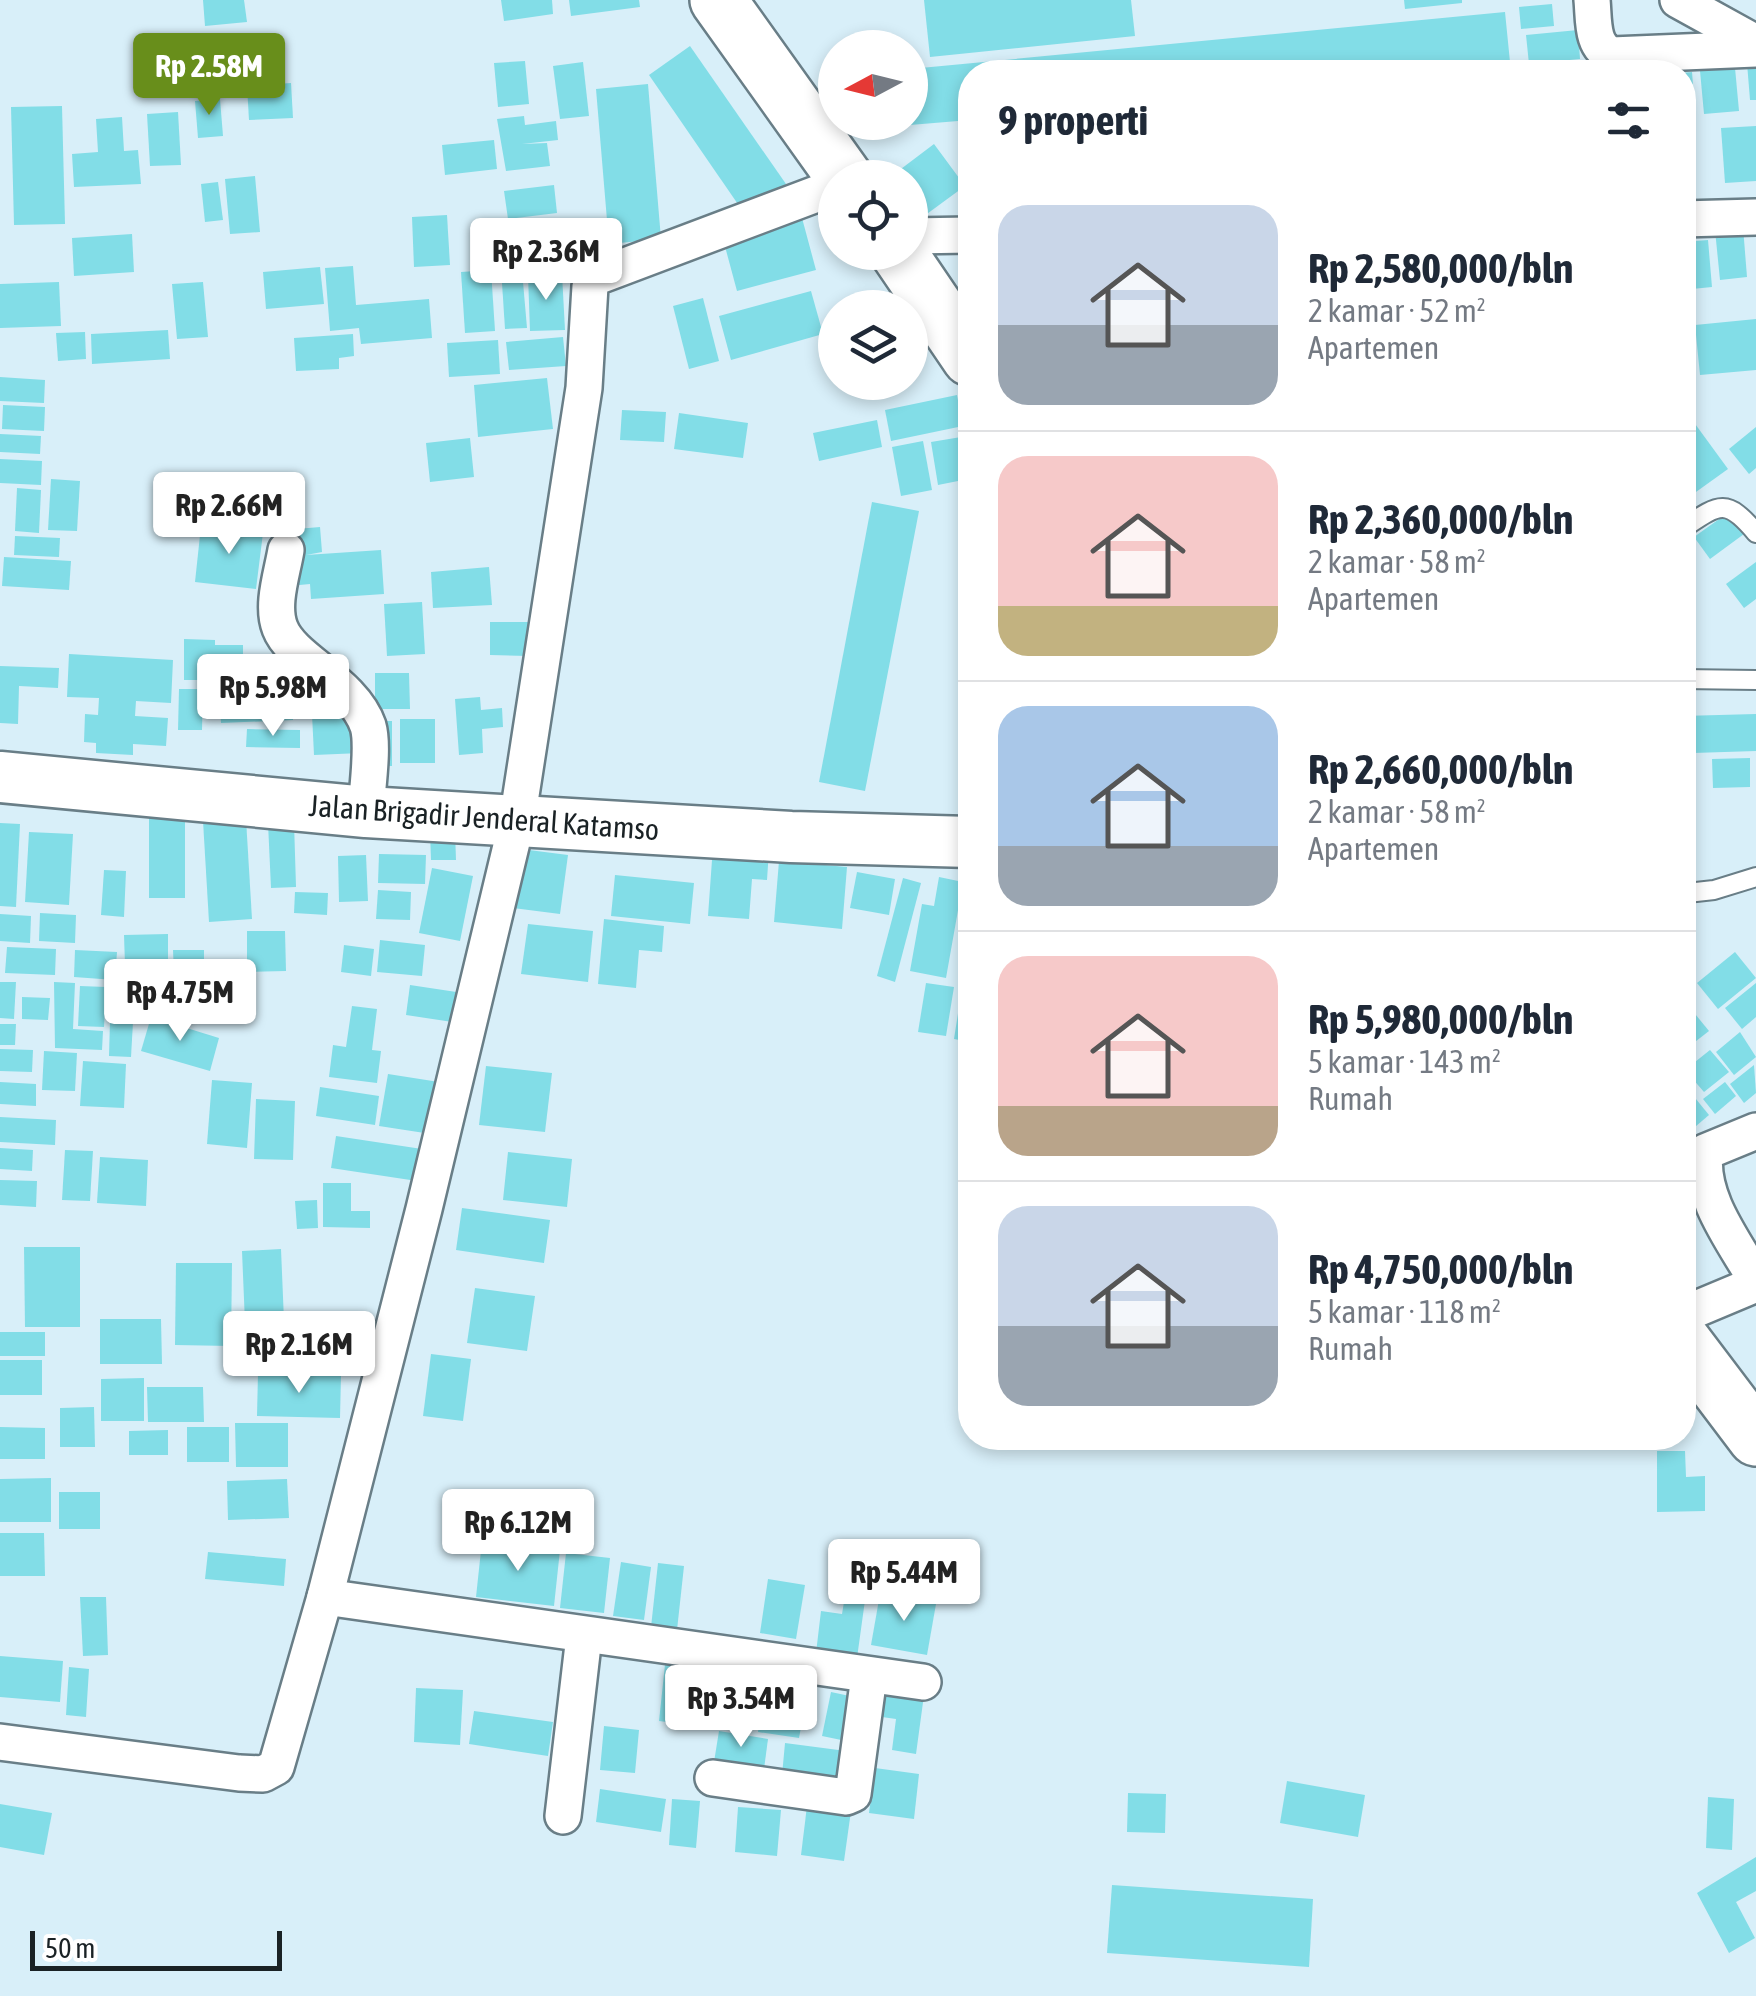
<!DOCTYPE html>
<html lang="id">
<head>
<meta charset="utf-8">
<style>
	:root { --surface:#fff; --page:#f6f6f7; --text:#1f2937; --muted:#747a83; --line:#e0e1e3; --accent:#688e1b }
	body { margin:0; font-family:"Asap Condensed",sans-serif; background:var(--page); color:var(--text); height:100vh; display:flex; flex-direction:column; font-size:38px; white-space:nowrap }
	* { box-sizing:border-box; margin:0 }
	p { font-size:32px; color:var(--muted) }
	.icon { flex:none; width:55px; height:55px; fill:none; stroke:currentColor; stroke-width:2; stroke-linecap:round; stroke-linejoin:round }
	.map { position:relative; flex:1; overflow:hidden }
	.details { position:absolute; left:958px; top:60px; width:738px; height:1390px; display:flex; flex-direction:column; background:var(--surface); border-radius:40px; box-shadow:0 5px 15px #0003 }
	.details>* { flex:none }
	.needle { width:65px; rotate:263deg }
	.controls { position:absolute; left:818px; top:30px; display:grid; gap:20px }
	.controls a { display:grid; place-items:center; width:110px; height:110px; border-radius:50%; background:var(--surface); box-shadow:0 5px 15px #0003; font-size:50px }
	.scale { position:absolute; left:30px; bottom:25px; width:252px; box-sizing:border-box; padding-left:10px; border:5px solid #1a2225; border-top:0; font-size:28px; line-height:35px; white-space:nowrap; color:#1a2225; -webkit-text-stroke:8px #fff; paint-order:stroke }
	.price { position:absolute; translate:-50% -85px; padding:0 22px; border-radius:10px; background:#fff; color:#222; font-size:32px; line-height:65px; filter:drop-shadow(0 2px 5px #0008) }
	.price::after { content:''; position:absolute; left:50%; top:60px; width:30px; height:22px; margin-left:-15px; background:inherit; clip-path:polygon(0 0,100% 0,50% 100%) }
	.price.on { background:var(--accent); color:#fff }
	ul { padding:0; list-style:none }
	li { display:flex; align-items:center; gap:30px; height:250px; padding:0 40px }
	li+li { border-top:2px solid var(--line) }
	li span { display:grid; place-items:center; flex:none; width:280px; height:200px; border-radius:30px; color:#555 }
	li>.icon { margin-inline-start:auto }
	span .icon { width:120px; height:120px; fill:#fffc; stroke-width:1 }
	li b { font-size:42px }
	h2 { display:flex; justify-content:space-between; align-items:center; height:120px; padding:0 40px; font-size:42px }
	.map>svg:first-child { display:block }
	.building { fill:#82dde7 }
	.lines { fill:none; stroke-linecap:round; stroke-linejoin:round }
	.lane-casing { stroke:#697e87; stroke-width:22 }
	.street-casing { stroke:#697e87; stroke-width:40 }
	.secondary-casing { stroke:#697e87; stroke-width:55 }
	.highway-casing { stroke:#697e87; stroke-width:60 }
	.lane { stroke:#fff; stroke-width:18 }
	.street { stroke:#fff; stroke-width:35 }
	.secondary { stroke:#fff; stroke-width:50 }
	.highway { stroke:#fff; stroke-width:55 }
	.labels { text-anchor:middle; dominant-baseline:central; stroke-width:9; stroke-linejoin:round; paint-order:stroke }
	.street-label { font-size:30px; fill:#1a2225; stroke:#fff }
</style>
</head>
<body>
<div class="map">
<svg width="1756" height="1996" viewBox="0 0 1756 1996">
	<rect width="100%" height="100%" fill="#d8eff9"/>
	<!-- building -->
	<g class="building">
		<path d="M203,0H244L247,22L205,26Z"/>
		<path d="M501,0H552L553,14L504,21Z"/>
		<path d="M569,0H639L640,7L571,16Z"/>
		<path d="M924,0H1131L1135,36L930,57Z"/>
		<path d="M1404,0H1462V3L1405,9Z"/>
		<path d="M1552,4L1554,26L1521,29L1519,7Z"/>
		<path d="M1505,12L1511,72H970V120L910,125V69Z"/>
		<path d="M1578,30L1580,59L1529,64L1526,35Z"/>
		<path d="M690,46L786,184L744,213L649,75Z"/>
		<path d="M1734,57L1739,111L1704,114L1699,60Z"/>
		<path d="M525,61L529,104L498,107L494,63Z"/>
		<path d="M1615,61V72H1557L1556,66Z"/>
		<path d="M583,62L589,116L560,119L553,66Z"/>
		<path d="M1747,63H1756V100H1750Z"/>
		<path d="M1692,72L1695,110L1682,111V73Z"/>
		<path d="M291,83L293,118L249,120L247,86Z"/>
		<path d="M648,84L661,239L609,244L596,89Z"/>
		<path d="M220,99L223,136L198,138L195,101Z"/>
		<path d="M62,106L65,224L14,225L11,107Z"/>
		<path d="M178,112L181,165L150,166L147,114Z"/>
		<path d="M524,116L525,125L556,121L558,140L522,144L547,143L550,166L506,171L497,119Z"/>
		<path d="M122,117L124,151L138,150L141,184L74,187L72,154L98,152L96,119Z"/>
		<path d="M1756,126V181L1725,183L1721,128Z"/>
		<path d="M494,140L497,169L445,175L442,145Z"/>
		<path d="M934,144L965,186L920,219L910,205V178H889Z"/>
		<path d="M255,176L260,232L230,234L225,179Z"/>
		<path d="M218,182L223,220L205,222L201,184Z"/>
		<path d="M554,185L557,213L508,219L504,191Z"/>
		<path d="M447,215L450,265L414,267L412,217Z"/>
		<path d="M802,218L816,270L737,291L723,239Z"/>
		<path d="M552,222L555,260L492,265L489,227Z"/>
		<path d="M1743,227L1747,277L1720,280L1715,230Z"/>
		<path d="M132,234L134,272L74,276L72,238Z"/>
		<path d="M1708,240L1712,287L1682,290V242Z"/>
		<path d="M353,266L356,305L429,299L432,338L361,344L359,328L330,331L325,268Z"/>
		<path d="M320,267L324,304L266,309L263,272Z"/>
		<path d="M491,270L495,331L465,333L461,272Z"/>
		<path d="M562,274L565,330L530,331L528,275Z"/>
		<path d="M59,282L61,326L0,328V284Z"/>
		<path d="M203,282L208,337L177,339L172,284Z"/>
		<path d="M523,282L527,328L505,329L502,283Z"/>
		<path d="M811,291L823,334L731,360L719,316Z"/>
		<path d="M703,298L719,361L689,369L673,306Z"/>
		<path d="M1756,319V370L1700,375L1695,325Z"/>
		<path d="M168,330L170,359L92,364L91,334Z"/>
		<path d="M85,332L86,359L58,361L56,333Z"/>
		<path d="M353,334L354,356L339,358V369L296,371L294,338Z"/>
		<path d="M563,337L566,366L509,370L506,342Z"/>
		<path d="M498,340L500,374L449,377L447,343Z"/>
		<path d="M0,377L45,380L44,403L0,401Z"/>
		<path d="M547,378L553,429L478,437L474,385Z"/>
		<path d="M957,395L963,426L891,441L885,410Z"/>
		<path d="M3,405L45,407L44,431L2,429Z"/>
		<path d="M1682,406L1728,469L1682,502Z"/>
		<path d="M622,410L666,412L664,442L620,440Z"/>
		<path d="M679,413L748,423L743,458L674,449Z"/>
		<path d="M877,420L882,447L819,461L813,433Z"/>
		<path d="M1756,427V468L1749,474L1729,449Z"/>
		<path d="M0,434L41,436L40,454L0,452Z"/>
		<path d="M961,437L968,479L938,485L931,442Z"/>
		<path d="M470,438L474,477L430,482L426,443Z"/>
		<path d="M923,441L932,490L901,496L892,447Z"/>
		<path d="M0,459L42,461L41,485L0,483Z"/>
		<path d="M192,476L276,485L274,509L257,508L255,526L188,519Z"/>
		<path d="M51,479L80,481L77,531L48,530Z"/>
		<path d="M17,488L41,490L39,533L15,531Z"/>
		<path d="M872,502L919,511L865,791L819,782Z"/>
		<path d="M1729,512L1744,534L1710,559L1694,537Z"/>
		<path d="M201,526L263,533L256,589L195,582Z"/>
		<path d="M320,527L322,552L306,555L381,550L384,594L311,599L310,584L289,586L285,530Z"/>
		<path d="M15,536L60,538L59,557L14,555Z"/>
		<path d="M4,557L71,561L69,590L2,586Z"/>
		<path d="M1756,562V599L1744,608L1726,584Z"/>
		<path d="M489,567L492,605L433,608L431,572Z"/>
		<path d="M422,602L425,654L387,656L384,604Z"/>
		<path d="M490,622H528V656L490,655Z"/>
		<path d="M184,639L215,640V645H243V666L214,665L215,680H184Z"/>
		<path d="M69,654L173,660L171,703L136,701L135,716L168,718L166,746L133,744V755L96,753V743L84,742L85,714L98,715L99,698L67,697Z"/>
		<path d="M0,666L59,668L58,688L19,686L18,724L0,723Z"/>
		<path d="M375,673H409L410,709H375Z"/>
		<path d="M179,689H203L202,730H178Z"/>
		<path d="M291,689L293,720L221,723L219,692Z"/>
		<path d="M480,697L481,710L502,708L503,727L482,729L483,753L459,755L455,699Z"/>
		<path d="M359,712L361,753L314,755L312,714Z"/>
		<path d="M1756,714V751L1693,753L1694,782L1682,783V716Z"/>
		<rect x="400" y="719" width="35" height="44"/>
		<rect x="373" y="721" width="19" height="45"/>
		<path d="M247,729L300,730V748L246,747Z"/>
		<path d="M1750,758V787L1713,788L1712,759Z"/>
		<rect x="149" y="815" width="36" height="83"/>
		<path d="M246,819L252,919L209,922L203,821Z"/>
		<path d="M294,822L296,887L271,888L268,823Z"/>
		<path d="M0,823L20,824L16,907L0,906Z"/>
		<path d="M455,831L456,860H431L430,832Z"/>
		<path d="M29,832L73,834L69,905L25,902Z"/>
		<path d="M713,846L769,850L767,880L752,879L749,919L708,916Z"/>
		<path d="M521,849L568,855L560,914L513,908Z"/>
		<path d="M379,854L426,855L425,884L378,883Z"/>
		<path d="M366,855L368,901L339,902L338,856Z"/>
		<path d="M779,861L847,867L842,929L774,922Z"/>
		<path d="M432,868L473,876L460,941L419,933Z"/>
		<path d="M104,870L126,871L124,917L101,915Z"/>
		<path d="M857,872L895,879L889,915L850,908Z"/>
		<path d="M615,875L694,883L690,924L611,916Z"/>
		<path d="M939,877L963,882L946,978L910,971L922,904L934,906Z"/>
		<path d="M903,878L921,883L895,982L877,976Z"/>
		<path d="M378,890L411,892L410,920L376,919Z"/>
		<path d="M295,892L328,893L327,915L294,913Z"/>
		<path d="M40,913L76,915L75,943L39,941Z"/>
		<path d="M0,914L31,916L30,943L0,941Z"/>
		<path d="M604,919L664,926L662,952L639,950L636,988L598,984Z"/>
		<path d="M528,924L593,931L588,982L521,974Z"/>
		<path d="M247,931H285L286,971L247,972Z"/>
		<path d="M168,934V965H125L124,935Z"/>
		<path d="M380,940L425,945L422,976L377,972Z"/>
		<path d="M344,945L374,949L371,976L341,972Z"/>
		<path d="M7,947L56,949L55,975L5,973Z"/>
		<path d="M968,949H970V1042L954,1039Z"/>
		<path d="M75,950L117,952L115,980L74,977Z"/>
		<path d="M173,950H204V973H174Z"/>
		<path d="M1735,952L1756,978L1718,1009L1697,983Z"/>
		<path d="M227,979L230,1023L207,1024L204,980Z"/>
		<path d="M0,982H16L14,1019L0,1018Z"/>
		<path d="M54,982L75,983L73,1029L103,1031L102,1050L55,1048Z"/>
		<path d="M926,983L954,987L946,1036L918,1032Z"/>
		<path d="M1756,983V1017L1742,1029L1725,1008Z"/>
		<path d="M410,985L463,993L459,1023L406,1015Z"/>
		<path d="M80,986L106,987L104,1027L78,1026Z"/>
		<path d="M22,997L50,998L48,1020L22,1019Z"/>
		<path d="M1682,998L1709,1031L1682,1052Z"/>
		<path d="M352,1006L377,1009L372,1050L381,1051L377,1083L329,1077L333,1045L346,1047Z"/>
		<path d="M151,1017L219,1038L210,1071L141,1051Z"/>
		<path d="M110,1021L133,1022L131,1057L109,1056Z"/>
		<path d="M0,1024H16L15,1045H0Z"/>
		<path d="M1740,1032L1756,1057L1734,1075L1716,1052Z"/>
		<path d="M0,1049L33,1050L32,1072L0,1071Z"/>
		<path d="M1710,1050L1729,1072L1704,1092L1685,1070Z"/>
		<path d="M44,1051L77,1053L75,1091L42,1090Z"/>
		<path d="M83,1061L126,1064L124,1108L80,1106Z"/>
		<path d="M1754,1065L1756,1093L1744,1103L1730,1084Z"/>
		<path d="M486,1066L552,1073L545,1132L479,1125Z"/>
		<path d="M388,1074L439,1082L431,1134L379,1126Z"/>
		<path d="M212,1080L252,1083L247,1148L207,1144Z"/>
		<path d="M0,1082L36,1084V1106L0,1104Z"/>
		<path d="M1725,1082L1736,1096L1715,1114L1703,1099Z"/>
		<path d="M320,1087L379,1096L375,1125L316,1116Z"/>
		<path d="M1691,1093L1709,1115L1682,1138V1099Z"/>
		<path d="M256,1099L295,1101L293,1160L254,1159Z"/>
		<path d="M0,1117L56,1120L55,1145L0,1142Z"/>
		<path d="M336,1136L422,1149L417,1181L331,1168Z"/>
		<path d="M0,1148L33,1150L32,1171L0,1169Z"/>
		<path d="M65,1150L93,1151L90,1201L62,1200Z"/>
		<path d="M508,1152L572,1159L567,1207L503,1200Z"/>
		<path d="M100,1157L148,1160L146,1206L97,1203Z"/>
		<path d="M0,1180L37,1181L36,1207L0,1205Z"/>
		<path d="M323,1183H351V1211H370V1228L323,1227Z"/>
		<path d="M317,1200L318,1228L297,1229L295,1201Z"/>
		<path d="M462,1208L550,1220L544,1263L456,1250Z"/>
		<path d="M24,1247H80V1327H25Z"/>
		<path d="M281,1249L284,1321L245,1323L242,1251Z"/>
		<path d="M176,1263H232L231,1346L175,1345Z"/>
		<path d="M475,1288L535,1296L527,1351L467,1343Z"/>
		<path d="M100,1319H161L162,1364H100Z"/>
		<rect x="0" y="1332" width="45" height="24"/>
		<path d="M260,1334L353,1337L351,1371L259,1368Z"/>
		<path d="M431,1354L471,1359L463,1421L423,1416Z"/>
		<rect x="0" y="1360" width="42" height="35"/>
		<path d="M258,1373L341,1375L340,1418L257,1416Z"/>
		<path d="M144,1378V1421H101V1379Z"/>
		<path d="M147,1387H203L204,1422H148Z"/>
		<path d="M94,1407L95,1447H60V1408Z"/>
		<path d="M235,1423H288V1467H236Z"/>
		<path d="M0,1427L45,1428V1459H0Z"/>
		<rect x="187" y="1427" width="42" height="35"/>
		<path d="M168,1430V1455H129V1431Z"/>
		<path d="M1657,1451H1685L1686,1477L1705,1476V1511L1657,1512Z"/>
		<path d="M51,1478V1522H0V1479Z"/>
		<path d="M287,1479L289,1518L228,1520L227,1481Z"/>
		<rect x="59" y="1492" width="41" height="37"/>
		<path d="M0,1533H44L45,1576H0Z"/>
		<path d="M482,1541L560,1550L554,1606L476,1597Z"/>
		<path d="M208,1552L286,1559L284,1586L205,1579Z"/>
		<path d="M566,1553L610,1558L604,1613L560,1608Z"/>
		<path d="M621,1562L651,1567L644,1620L613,1616Z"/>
		<path d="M658,1563L684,1566L677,1630L651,1627Z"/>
		<path d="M768,1579L805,1585L796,1639L760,1633Z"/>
		<path d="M846,1590L866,1593L857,1658L816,1653L821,1611L842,1614Z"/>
		<path d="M880,1594L936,1604L927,1655L871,1645Z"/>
		<path d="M80,1597H106L108,1655L83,1656Z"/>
		<path d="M666,1655L705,1660L697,1726L659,1721Z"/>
		<path d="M0,1656L63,1661L60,1702L0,1697Z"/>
		<path d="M69,1667L89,1669L86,1717L66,1715Z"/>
		<path d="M724,1667L751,1671L744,1728L717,1724Z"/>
		<path d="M762,1676L798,1683L794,1706L758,1700Z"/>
		<path d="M416,1688L463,1690L460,1745L414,1742Z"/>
		<path d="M879,1689L924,1695L916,1754L892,1750L896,1719L875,1716Z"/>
		<path d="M831,1692L859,1698L851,1742L822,1736Z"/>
		<path d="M761,1710L803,1717L799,1738L758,1732Z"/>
		<path d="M474,1711L553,1722L548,1756L469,1744Z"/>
		<path d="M604,1726L639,1730L635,1773L600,1770Z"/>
		<path d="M719,1731L768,1739L764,1769L714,1762Z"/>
		<path d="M785,1743L846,1751L842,1783L782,1775Z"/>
		<path d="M875,1768L919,1774L914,1819L869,1813Z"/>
		<path d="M1287,1781L1365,1795L1358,1837L1280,1823Z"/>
		<path d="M600,1789L666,1799L661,1832L596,1822Z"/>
		<path d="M1128,1793L1166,1794L1165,1833L1127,1832Z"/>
		<path d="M1708,1797L1734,1799L1732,1850L1706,1848Z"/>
		<path d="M672,1799L700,1801L696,1848L669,1845Z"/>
		<path d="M0,1804L52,1813L44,1855L0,1847Z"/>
		<path d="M807,1806L851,1811L844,1861L801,1855Z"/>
		<path d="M738,1807L781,1810L777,1856L735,1852Z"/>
		<path d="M1756,1857V1891L1736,1902L1755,1938L1729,1953L1697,1893Z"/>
		<path d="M1112,1885L1313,1899L1309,1967L1107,1953Z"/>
	</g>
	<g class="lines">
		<defs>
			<g id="lane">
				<path d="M1682,529C1719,504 1726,497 1756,533"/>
				<path d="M1682,679L1756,680"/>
				<path d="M1682,890L1687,893L1714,890L1756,877"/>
			</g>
			<g id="street">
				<path d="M1592,0C1594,20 1591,47 1612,55L1756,49"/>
				<path d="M1678,0L1756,43"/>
				<path d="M1682,219L1756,217"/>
				<path d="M910,236L970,235"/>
				<path d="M286,550C282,574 271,605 280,628C292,660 353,682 368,726C374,746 367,789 366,812"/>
				<path d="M1756,1131L1705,1152C1699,1198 1734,1241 1756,1280"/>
				<path d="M1682,1315L1756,1284"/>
				<path d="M325,1597L923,1682"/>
				<path d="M0,1742L239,1773L263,1774L276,1767L325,1597L424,1209L517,821L584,388L590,286L596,277L835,187"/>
				<path d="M713,1778L846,1797L853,1794L869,1676"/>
				<path d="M563,1816L584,1636"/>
			</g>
			<path id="secondary" d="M0,777L366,812L791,837L970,842"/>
			<g id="highway">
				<path d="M718,0L845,178"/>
				<path d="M898,252L970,358"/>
				<path d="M1682,1340L1756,1438"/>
			</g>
		</defs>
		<!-- lane casing -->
		<use href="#lane" class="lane-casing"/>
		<!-- street casing -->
		<use href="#street" class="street-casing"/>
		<!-- secondary casing -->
		<use href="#secondary" class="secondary-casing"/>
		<!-- highway casing -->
		<use href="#highway" class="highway-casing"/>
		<!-- lane -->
		<use href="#lane" class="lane"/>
		<!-- street -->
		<use href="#street" class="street"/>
		<!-- secondary -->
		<use href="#secondary" class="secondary"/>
		<!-- highway -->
		<use href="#highway" class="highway"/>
	</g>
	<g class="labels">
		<!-- street labels -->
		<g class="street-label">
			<text transform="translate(484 817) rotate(4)">Jalan Brigadir Jenderal Katamso</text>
		</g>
	</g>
</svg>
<div class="controls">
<a><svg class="needle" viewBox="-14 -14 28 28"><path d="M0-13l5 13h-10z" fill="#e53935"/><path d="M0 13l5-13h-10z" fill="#747a83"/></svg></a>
<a><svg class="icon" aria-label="locate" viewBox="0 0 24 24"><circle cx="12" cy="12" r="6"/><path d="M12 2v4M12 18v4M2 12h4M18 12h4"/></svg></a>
<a><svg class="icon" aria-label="layers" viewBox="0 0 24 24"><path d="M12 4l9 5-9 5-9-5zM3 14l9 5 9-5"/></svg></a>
</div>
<div class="scale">50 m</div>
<b class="price on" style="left:209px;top:118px">Rp 2.58M</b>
<b class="price" style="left:546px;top:303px">Rp 2.36M</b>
<b class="price" style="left:229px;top:557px">Rp 2.66M</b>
<b class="price" style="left:273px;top:739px">Rp 5.98M</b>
<b class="price" style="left:180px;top:1044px">Rp 4.75M</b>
<b class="price" style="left:299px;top:1396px">Rp 2.16M</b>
<b class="price" style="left:518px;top:1574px">Rp 6.12M</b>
<b class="price" style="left:904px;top:1624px">Rp 5.44M</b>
<b class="price" style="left:741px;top:1750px">Rp 3.54M</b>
<section class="details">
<h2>9 properti<svg class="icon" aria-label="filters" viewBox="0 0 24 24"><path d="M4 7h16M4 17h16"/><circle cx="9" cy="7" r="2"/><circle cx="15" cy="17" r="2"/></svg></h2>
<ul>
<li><span style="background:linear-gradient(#c9d6e8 60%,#9aa5b1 0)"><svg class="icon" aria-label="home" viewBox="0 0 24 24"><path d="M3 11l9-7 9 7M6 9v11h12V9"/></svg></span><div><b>Rp 2,580,000/bln</b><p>2 kamar · 52 m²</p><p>Apartemen</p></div></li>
<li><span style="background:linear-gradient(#f6c9c9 75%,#c2b280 0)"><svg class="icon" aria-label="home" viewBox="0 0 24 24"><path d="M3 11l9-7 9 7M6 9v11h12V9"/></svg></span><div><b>Rp 2,360,000/bln</b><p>2 kamar · 58 m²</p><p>Apartemen</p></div></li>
<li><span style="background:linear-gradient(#a9c7e8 70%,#9aa5b1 0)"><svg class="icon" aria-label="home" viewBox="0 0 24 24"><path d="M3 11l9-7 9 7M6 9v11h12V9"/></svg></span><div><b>Rp 2,660,000/bln</b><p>2 kamar · 58 m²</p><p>Apartemen</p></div></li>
<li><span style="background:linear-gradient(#f6c9c9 75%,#b9a48a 0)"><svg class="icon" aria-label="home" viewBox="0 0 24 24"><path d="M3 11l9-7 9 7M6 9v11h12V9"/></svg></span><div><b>Rp 5,980,000/bln</b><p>5 kamar · 143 m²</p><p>Rumah</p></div></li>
<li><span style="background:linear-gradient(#c9d6e8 60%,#9aa5b1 0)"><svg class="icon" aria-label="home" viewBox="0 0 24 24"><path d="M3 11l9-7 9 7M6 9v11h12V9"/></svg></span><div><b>Rp 4,750,000/bln</b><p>5 kamar · 118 m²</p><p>Rumah</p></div></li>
</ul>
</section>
</div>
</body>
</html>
